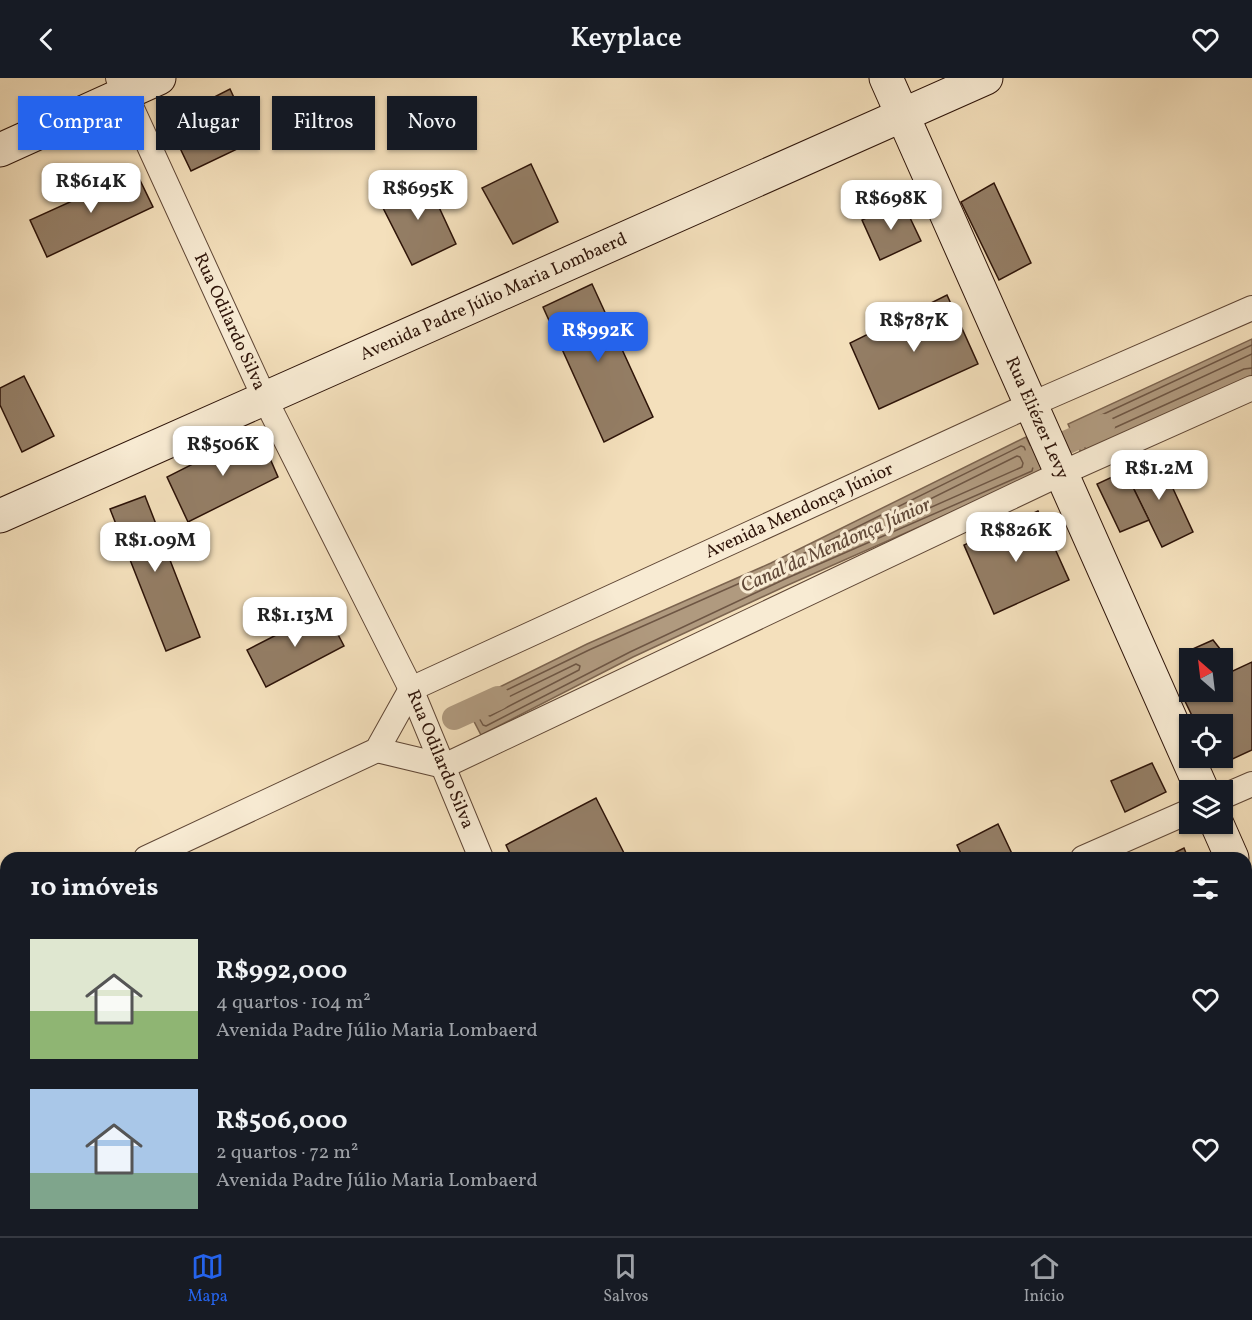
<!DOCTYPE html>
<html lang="pt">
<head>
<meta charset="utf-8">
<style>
	:root { --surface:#171b24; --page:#20242c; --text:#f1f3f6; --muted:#9ea1a6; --line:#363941; --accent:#2563eb }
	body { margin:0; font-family:Vollkorn,serif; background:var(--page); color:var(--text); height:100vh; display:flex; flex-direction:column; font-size:22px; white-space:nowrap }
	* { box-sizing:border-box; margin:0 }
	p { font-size:20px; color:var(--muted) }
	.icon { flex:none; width:33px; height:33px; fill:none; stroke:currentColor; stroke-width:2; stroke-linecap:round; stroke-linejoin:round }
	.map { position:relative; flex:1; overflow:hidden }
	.side { position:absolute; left:0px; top:774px; width:1252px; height:384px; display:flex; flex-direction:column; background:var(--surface); border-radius:18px 18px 0 0; box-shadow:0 2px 4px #0004 }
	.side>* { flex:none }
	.top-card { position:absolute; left:18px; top:18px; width:600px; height:54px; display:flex; gap:12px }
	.needle { width:39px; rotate:332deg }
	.controls { position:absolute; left:1179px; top:570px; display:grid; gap:12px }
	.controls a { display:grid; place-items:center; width:54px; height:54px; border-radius:0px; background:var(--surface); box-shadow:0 2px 4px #0004; font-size:30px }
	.price { position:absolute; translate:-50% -51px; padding:0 14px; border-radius:12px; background:#fff; color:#222; font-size:20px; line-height:39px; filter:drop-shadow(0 2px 3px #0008) }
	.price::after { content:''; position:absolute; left:50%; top:36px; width:18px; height:14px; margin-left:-9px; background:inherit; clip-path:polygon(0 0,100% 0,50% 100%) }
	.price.on { background:var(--accent); color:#fff }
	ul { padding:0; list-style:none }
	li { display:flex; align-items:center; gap:18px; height:150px; padding:0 30px }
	li span { display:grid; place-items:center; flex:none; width:168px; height:120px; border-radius:0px; color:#555 }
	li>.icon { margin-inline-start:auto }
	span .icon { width:72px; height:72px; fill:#fffc; stroke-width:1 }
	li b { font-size:26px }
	h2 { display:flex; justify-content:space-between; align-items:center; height:72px; padding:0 30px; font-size:26px }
	.chip { padding:0 21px; border-radius:0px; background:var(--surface); box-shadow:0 2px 4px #0004; font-size:21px; line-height:54px }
	.chip.on { background:var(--accent); color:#fff }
	header { display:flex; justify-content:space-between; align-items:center; height:78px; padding:0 30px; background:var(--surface); font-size:27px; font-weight:600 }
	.dock { display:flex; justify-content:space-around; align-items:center; height:84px; border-top:2px solid var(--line); background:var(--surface); font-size:16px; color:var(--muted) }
	.dock a { display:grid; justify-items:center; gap:3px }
	.dock .on { color:var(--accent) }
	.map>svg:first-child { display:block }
	.water { fill:#b09a7f; stroke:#7c644f; stroke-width:1.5 }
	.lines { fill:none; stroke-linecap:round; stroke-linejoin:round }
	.shore { stroke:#6e5644; stroke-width:1.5 }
	.canal { stroke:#b09a7f; stroke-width:24 }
	.building { fill:#947e66; stroke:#2d1308; stroke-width:1.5 }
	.street-casing { stroke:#5f4635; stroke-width:26 }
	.secondary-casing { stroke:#2d1308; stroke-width:35 }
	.street { stroke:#f8ebd3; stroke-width:24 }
	.secondary { stroke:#f8ebd3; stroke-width:33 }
	.labels { text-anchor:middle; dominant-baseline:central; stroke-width:6; stroke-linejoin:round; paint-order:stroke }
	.street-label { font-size:18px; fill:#2d1308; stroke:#f8ebd3 }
	.water-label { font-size:20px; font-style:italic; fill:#614938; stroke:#f8ebd3 }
</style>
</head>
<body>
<header><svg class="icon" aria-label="back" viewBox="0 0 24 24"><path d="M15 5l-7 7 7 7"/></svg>Keyplace<svg class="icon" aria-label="heart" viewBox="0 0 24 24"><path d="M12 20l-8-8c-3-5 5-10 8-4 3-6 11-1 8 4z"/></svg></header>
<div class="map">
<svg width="1252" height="1158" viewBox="0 0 1252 1158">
	<rect width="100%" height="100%" fill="#f4e0bc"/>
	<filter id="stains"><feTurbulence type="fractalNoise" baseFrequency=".00333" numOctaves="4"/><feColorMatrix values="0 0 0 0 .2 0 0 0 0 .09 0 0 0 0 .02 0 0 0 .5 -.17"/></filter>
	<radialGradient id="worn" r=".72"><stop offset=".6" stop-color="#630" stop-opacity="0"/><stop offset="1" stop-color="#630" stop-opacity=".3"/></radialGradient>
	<!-- water -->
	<g class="water">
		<path d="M1252,261V302L1083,379L1068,346Z"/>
		<path d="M1026,359L1043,394L788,507L633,579L481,657L465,626L587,566L771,485Z"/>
	</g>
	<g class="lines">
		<!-- shore -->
		<g class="shore">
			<path d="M1252,276L1088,352L1087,355L1089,359L1092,360L1244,291L1252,290"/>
			<path d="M1021,368L1024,369L1033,389L1032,393L785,501L630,574L486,648L483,647L474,631L476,627L589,572L774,490Z"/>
			<path d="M1085,370L1077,351L1078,348L1252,267"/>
			<path d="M1017,378L1020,379L1023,385L1022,389L909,439L905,437L906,433Z"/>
			<path d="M576,586L580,588L579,592L490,638L486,636L484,633L486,630Z"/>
		</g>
		<!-- canal -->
		<g class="canal">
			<path d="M1036,378L1103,348"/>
			<path d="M454,640L498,620"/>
		</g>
	</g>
	<!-- building -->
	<g class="building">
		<path d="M230,11L254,63L191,93L167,43Z"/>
		<path d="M531,86L558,144L513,166L482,110Z"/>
		<path d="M136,94L153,129L47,179L30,142Z"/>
		<path d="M425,99L456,166L412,187L379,122Z"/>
		<path d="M994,105L1031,185L999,202L961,124Z"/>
		<path d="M902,123L921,163L880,182L862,142Z"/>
		<path d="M592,206L653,339L604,364L543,229Z"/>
		<path d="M947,217L978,286L879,331L850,265Z"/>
		<path d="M24,298L54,358L22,374L0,327V310Z"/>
		<path d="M258,353L278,399L188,444L167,399Z"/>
		<path d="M1158,378L1193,454L1162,469L1125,393Z"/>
		<path d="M1125,393L1149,442L1120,454L1097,406Z"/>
		<path d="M145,418L200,559L166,573L110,431Z"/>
		<path d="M1038,433L1069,502L994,536L964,467Z"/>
		<path d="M325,532L344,568L266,609L247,572Z"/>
		<path d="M1213,562L1224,576L1213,580H1193L1188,573Z"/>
		<path d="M1252,584V672L1215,689L1211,680H1222V646H1196L1182,617L1190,614H1222V598Z"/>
		<path d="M1152,685L1166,714L1125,734L1111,703Z"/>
		<path d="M596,720L626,779L512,780L506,767Z"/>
		<path d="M998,746L1014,780H963L957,767Z"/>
		<path d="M1184,770L1188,780H1164Z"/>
		<path d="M419,1152H455L440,1158H422Z"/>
	</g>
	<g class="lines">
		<defs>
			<g id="street">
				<path id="s1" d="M118,0L264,319L411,611L481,780"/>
				<path d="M377,672L444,688L1062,395L1252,310"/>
				<path d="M1222,719L1252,706"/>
				<path id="s2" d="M146,780L377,672L411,611L1032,326L1252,230"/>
				<path d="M1083,780L1190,733"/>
				<path d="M0,848L6,846"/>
				<path d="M636,1152L639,1158"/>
				<path d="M225,1158L238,1152"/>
			</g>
			<g id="secondary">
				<path id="s3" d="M886,0L1202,712"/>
				<path d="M0,72L159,0"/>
				<path id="s4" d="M0,438L986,0"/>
				<path d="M1217,746L1232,780"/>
				<path d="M1246,812L1252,824"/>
				<path d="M1246,1067L1252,1065"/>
				<path d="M1044,1158L1058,1152"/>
			</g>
		</defs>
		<!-- street casing -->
		<use href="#street" class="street-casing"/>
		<!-- secondary casing -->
		<use href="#secondary" class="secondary-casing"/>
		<!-- street -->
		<use href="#street" class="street"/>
		<!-- secondary -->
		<use href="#secondary" class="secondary"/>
	</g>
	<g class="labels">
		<!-- street labels -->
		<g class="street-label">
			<text stroke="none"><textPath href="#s4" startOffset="540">Avenida Padre Júlio Maria Lombaerd</textPath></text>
			<text stroke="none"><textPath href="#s1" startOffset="268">Rua Odilardo Silva</textPath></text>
			<text stroke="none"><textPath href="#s3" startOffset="372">Rua Eliézer Levy</textPath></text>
			<text stroke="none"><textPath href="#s2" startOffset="752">Avenida Mendonça Júnior</textPath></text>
			<text stroke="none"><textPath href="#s1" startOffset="754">Rua Odilardo Silva</textPath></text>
		</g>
		<!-- water labels -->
		<g class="water-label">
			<text transform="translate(836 468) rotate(-24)">Canal da Mendonça Júnior</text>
		</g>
	</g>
	<rect width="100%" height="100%" filter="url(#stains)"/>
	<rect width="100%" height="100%" fill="url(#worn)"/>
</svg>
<div class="controls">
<a><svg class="needle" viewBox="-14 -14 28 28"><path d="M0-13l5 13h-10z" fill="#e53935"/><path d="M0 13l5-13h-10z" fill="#9ea1a6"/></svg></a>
<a><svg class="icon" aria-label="locate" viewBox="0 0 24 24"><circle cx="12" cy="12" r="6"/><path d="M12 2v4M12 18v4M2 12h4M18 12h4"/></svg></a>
<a><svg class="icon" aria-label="layers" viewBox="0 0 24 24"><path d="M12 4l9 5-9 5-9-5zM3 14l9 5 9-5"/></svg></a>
</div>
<b class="price" style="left:91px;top:136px">R$614K</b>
<b class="price" style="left:418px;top:143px">R$695K</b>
<b class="price" style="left:891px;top:153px">R$698K</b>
<b class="price" style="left:914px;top:275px">R$787K</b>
<b class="price on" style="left:598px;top:285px">R$992K</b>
<b class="price" style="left:223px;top:399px">R$506K</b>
<b class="price" style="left:1159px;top:423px">R$1.2M</b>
<b class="price" style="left:1016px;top:485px">R$826K</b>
<b class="price" style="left:155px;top:495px">R$1.09M</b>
<b class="price" style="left:295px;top:570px">R$1.13M</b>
<div class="top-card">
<a class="chip on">Comprar</a>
<a class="chip">Alugar</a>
<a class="chip">Filtros</a>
<a class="chip">Novo</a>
</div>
<section class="side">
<h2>10 imóveis<svg class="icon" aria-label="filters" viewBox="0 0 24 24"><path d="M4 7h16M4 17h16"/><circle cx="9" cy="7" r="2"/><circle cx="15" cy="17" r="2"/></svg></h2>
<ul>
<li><span style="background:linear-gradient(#dfe7d0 60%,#8fb573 0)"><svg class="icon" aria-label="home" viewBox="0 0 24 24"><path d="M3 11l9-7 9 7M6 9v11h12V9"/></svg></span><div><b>R$992,000</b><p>4 quartos · 104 m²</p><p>Avenida Padre Júlio Maria Lombaerd</p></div><svg class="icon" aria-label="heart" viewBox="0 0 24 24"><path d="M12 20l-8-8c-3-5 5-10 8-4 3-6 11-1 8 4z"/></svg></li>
<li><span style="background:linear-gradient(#a9c7e8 70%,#7fa58c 0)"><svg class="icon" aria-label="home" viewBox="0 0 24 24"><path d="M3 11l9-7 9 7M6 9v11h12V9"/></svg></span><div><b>R$506,000</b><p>2 quartos · 72 m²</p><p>Avenida Padre Júlio Maria Lombaerd</p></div><svg class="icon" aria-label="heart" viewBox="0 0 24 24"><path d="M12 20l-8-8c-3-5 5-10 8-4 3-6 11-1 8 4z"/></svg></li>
</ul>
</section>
</div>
<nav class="dock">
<a class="on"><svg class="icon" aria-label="map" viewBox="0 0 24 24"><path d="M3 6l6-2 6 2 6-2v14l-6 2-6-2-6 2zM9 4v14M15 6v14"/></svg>Mapa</a>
<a><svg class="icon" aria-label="saved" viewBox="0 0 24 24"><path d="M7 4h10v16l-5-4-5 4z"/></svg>Salvos</a>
<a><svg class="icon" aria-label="home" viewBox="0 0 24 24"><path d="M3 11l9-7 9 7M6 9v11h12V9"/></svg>Início</a>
</nav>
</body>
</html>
